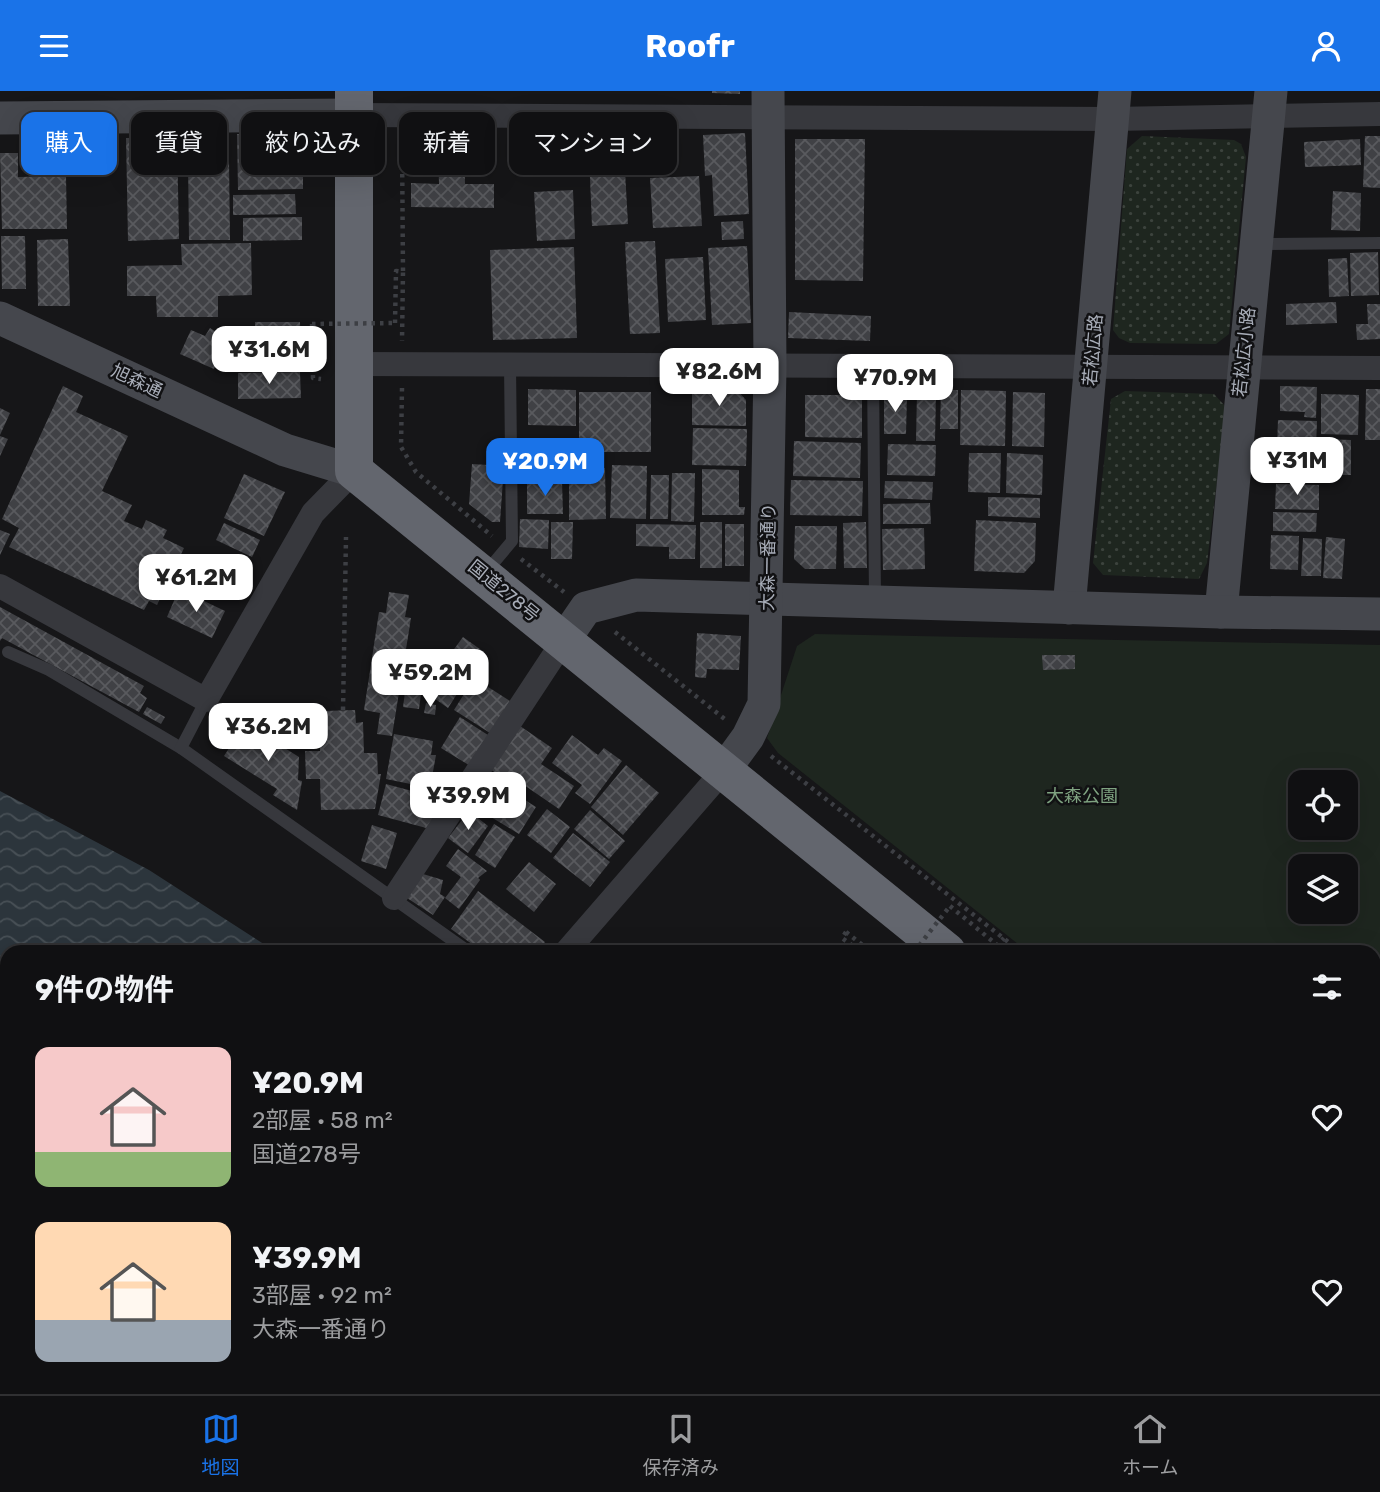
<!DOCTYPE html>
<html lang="ja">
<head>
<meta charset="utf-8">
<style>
	:root { --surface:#101012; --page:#19191b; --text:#f1f3f6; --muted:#9c9d9f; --line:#303032; --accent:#1a73e8 }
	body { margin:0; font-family:Rubik,"Noto Sans JP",sans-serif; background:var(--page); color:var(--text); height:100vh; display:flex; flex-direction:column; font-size:26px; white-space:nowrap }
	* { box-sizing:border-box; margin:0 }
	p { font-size:23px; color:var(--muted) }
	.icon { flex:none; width:38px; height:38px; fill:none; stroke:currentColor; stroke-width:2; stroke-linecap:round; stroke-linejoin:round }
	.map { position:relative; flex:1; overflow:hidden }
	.panel { position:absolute; left:0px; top:854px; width:1381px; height:450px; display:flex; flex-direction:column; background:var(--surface); border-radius:21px 21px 0 0; box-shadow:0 7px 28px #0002,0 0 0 2px var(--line) }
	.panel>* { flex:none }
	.hud { position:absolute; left:21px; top:21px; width:700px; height:63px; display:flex; gap:14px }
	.tools { position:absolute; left:1288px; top:679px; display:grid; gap:14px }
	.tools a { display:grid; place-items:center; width:70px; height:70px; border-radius:14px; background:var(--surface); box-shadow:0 7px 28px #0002,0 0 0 2px var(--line); font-size:35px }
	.price { position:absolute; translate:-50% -60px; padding:0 16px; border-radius:14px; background:#fff; color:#222; font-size:23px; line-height:46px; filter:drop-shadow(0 2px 4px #0008) }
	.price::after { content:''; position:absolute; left:50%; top:42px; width:21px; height:16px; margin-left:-10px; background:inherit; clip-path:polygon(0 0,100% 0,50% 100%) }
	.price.selected { background:var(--accent); color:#fff }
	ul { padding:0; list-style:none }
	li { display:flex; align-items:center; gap:21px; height:175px; padding:0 35px }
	li span { display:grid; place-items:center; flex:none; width:196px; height:140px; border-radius:14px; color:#555 }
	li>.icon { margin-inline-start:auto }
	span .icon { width:84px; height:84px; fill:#fffc; stroke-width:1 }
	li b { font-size:30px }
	h2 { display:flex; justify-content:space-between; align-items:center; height:84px; padding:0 35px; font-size:30px }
	.tag { padding:0 24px; border-radius:14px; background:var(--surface); box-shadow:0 7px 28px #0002,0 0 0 2px var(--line); font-size:24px; line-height:63px }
	.tag.selected { background:var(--accent); color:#fff }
	header { display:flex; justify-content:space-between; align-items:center; height:91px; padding:0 35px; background:var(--accent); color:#fff; font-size:32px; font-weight:700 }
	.tab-bar { display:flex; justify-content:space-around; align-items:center; height:98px; border-top:2px solid var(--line); background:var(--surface); font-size:19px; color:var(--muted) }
	.tab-bar a { display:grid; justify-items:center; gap:4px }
	.tab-bar .selected { color:var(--accent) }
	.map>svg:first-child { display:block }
	.grass { fill:url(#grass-dots) }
	.park { fill:#1e261f; fill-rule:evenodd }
	.water { fill:url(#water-waves) }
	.building { fill:url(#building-cross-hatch) }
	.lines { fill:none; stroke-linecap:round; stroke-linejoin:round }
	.path { stroke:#3d3f44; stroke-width:4.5; stroke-dasharray:3.5 5; stroke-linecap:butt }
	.lane { stroke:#37383d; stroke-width:12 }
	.street { stroke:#37383d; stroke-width:24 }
	.secondary { stroke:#45474d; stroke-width:33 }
	.highway { stroke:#63666e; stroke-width:38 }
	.path-bridge { stroke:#3d3f44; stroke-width:4.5; stroke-dasharray:3.5 5; stroke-linecap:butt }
	.labels { text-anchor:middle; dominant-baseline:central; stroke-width:5; stroke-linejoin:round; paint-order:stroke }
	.street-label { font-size:18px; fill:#a8adb8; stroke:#111113 }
	.park-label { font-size:18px; fill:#7fa381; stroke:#111113 }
</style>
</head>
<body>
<header><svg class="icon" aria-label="menu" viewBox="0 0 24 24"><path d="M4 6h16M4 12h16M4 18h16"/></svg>Roofr<svg class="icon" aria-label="person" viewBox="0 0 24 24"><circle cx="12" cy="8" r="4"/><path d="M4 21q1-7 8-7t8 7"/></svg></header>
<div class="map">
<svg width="1380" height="1303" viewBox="0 0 1380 1303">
	<defs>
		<pattern id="grass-dots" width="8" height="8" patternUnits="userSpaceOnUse" patternTransform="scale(1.75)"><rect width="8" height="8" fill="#1e261f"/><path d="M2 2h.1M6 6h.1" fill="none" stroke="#3c433d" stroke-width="1.8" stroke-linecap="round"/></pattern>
		<pattern id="water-waves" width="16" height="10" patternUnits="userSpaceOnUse" patternTransform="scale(1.75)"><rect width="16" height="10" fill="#2c353c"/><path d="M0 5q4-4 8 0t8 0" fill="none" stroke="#485056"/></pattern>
		<pattern id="building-cross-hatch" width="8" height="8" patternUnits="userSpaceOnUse" patternTransform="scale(1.75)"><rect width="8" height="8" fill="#404145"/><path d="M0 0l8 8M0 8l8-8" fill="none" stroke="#595a5e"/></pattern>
	</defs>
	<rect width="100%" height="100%" fill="#161618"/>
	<!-- grass -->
	<g class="grass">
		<path d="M1142,45L1234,49L1241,53L1246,66L1229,243L1216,253L1130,252L1119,247L1113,239L1127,58Z"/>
		<path d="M1125,300L1214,303L1226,316L1207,472L1199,488L1103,484L1093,472L1111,308Z"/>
	</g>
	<!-- park -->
	<path class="park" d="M815,543L1380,554V1141L1374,1136V861H1028L778,662L767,647L797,555ZM1300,691H1346V737H1300ZM1300,775H1346V821H1300Z"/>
	<!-- water -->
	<g class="water">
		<path d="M0,700L149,779L276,861H7V1297H803L810,1303H0Z"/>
		<path d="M1380,1265V1303H1330L1338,1297H1374V1269Z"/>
	</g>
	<!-- building -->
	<g class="building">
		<path d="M712,0H740V3L712,2Z"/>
		<path d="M649,40L651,78L631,79L629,41Z"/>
		<path d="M303,42V98L238,99L237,43Z"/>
		<path d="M745,42L749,123L714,125L712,84L705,85L703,44Z"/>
		<path d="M1365,45H1380V97L1363,96Z"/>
		<path d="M177,46L179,148L128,150L126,47Z"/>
		<path d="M795,48H865L863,190L795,189Z"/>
		<path d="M1360,48L1361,74L1305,76L1304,51Z"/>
		<path d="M464,57L465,93H494V117L411,116V92L439,93L438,58Z"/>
		<path d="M0,62H18V86L66,85L67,138H2Z"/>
		<path d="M624,62L628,133L592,135L589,63Z"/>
		<path d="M188,70H229L230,149H189Z"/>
		<path d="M699,85L702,135L653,137L650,87Z"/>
		<path d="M573,99L575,148L537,150L534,101Z"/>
		<path d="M1333,100L1361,102L1360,140L1331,139Z"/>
		<path d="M295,103L296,123L233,124V104Z"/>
		<path d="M302,126V149L243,150V127Z"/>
		<path d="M743,130L744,148L722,149L721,131Z"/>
		<path d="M1,145H25L26,198H2Z"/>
		<path d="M68,148L70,215H38L37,149Z"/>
		<path d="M655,150L660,242L630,243L625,151Z"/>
		<path d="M251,152L252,204L218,205V226H157L156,205H127V175L182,174L181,153Z"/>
		<path d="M747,155L751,232L712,234L708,157Z"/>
		<path d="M574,156L577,247L493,249L490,159Z"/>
		<path d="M1378,161L1379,204L1351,205L1350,162Z"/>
		<path d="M703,166L706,229L668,231L665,168Z"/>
		<path d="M1347,167L1349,205L1329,206L1328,168Z"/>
		<path d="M1336,211L1337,232L1286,234V213Z"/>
		<path d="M1367,213H1380V248L1357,249L1356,233H1368Z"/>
		<path d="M789,221L871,225L870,250L788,247Z"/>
		<path d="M255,231H300L301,273L256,274Z"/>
		<path d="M210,237L228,248L214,278L180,263L191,239L205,245Z"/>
		<path d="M300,281L301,307L238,308V282Z"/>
		<path d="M63,295L83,305L76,321L128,345L102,400L132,414L124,430L142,438L146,429L167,439L163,447L184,457L157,514L149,510L144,519L9,456L19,437L2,428Z"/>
		<path d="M1280,295L1317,296L1316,327L1304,326L1305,321L1280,320Z"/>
		<path d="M528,298L576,299V335L528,334Z"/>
		<path d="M1366,298H1380V349H1365Z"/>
		<path d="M692,299H737L746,309V335L692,334Z"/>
		<path d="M941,299H958V338H940Z"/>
		<path d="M961,299L1006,300L1005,355L960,354Z"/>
		<rect x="579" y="301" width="72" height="60"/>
		<path d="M917,301H936L935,350H916Z"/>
		<path d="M1013,301L1045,302L1044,356L1012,355Z"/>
		<path d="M884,303L907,304L906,343H884Z"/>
		<path d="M1321,303L1359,304L1358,344L1321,343Z"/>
		<path d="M805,304H862V347L805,346Z"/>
		<path d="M0,317L10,322L0,344Z"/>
		<path d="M1278,329L1317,330L1315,382L1276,381Z"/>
		<path d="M693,337L747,338L746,375L692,374Z"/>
		<path d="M0,345L8,348L0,365Z"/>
		<path d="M1321,348L1351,349V384H1320Z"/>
		<path d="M794,350L861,352L860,387L793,385Z"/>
		<path d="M888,353L936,354L935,385L887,384Z"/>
		<path d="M969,362H1001L1000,402L968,401Z"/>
		<path d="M1007,362L1043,364L1042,404L1006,402Z"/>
		<path d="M472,373L504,375L500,431H492L469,413Z"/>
		<path d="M612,374L647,375L646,428L610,427Z"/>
		<path d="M605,377L606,428L569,429V378Z"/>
		<path d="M702,378L739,379V416H745L744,424H702Z"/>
		<path d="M672,382H695L694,431L671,430Z"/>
		<path d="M244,383L285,401L264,445L224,427Z"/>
		<path d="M651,384H669L668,428H650Z"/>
		<path d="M791,389L863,390L862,425L790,424Z"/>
		<path d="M527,390H562L563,423H527Z"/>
		<path d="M885,390L933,391L932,409L884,407Z"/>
		<path d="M1276,393L1319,394V419L1275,418Z"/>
		<path d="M988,406L1040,407V427L988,425Z"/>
		<path d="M930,412L931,433H883V413Z"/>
		<path d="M1273,421L1317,422L1316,441L1273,440Z"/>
		<path d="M520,428L549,429L548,458L519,456Z"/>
		<path d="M976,429L1036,432L1035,470L1024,482L974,480Z"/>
		<path d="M551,431H573L572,468H551Z"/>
		<rect x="700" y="431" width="22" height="46"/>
		<path d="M866,431L867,477H844L843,432Z"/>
		<path d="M224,432L260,449L252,466L216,449Z"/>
		<path d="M636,433L696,434L695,468H669V456L636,455Z"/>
		<rect x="725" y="433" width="19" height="42"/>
		<path d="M795,435H837L836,478H805L794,468Z"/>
		<path d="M924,437L925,478L883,479L882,438Z"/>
		<path d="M0,439L10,443L0,464Z"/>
		<path d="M1271,444L1299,445L1298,479L1270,478Z"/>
		<path d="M1326,446L1345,448L1342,488L1323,487Z"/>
		<path d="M1303,447L1322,448L1321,485H1301Z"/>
		<path d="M192,466L235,486L227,505L218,501L215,508L180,492Z"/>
		<path d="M179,498L225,520L212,547L167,526Z"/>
		<path d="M389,501L409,504L405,526L411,527L392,645L377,643L380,622L364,619L379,521L386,522Z"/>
		<path d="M0,516L144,595L140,602L147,607L139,621L2,547L0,550Z"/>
		<path d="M697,542L741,545L739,579L707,578L706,587L695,586Z"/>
		<path d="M463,546L484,561L448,617L431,605L437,597L429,592Z"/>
		<path d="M1042,564H1075V578L1043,579Z"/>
		<path d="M474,587L510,610L490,642L454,619Z"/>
		<path d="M406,594L422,596L419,618L403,616Z"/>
		<path d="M426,612L436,614L435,624L424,622Z"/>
		<path d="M147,616L165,626L161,633L143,623Z"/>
		<path d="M355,619L356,632L363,631L364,662H377L378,683H381L375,718L321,719L320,688H306L305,660H320L319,633H325V620Z"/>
		<path d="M460,626L491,646L472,676L441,657Z"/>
		<path d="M245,632L299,666L298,689L302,690L297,719L273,704L277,698L224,665Z"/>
		<path d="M520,635L552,657L541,673L574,695L559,718L521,692L517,697L490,678Z"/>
		<path d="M394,643L433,650L431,664H436L430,697L386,688Z"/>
		<path d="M572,644L598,664L604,657L622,670L590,713L575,702L582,694L552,672Z"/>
		<path d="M626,674L659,702L623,744L591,716Z"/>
		<path d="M386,693L438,707L430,738L378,724Z"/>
		<path d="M503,695L536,716L519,743L486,723Z"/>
		<path d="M547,718L570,736L551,762L527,744Z"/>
		<path d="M590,719L625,750L609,768L574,738Z"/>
		<path d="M469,720L488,735L468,762L448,747Z"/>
		<path d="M494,733L515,746L495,777L475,764Z"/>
		<path d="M372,734L397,742L386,778L361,770Z"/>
		<path d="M573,742L610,771L590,796L553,767Z"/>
		<path d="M458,758L487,780L478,787L480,789L459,818L445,807L461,786L446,775Z"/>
		<path d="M529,771L556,793L534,821L506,798Z"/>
		<path d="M423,783L443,789L440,803L445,806L433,824L407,807Z"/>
		<path d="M478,800L545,851L537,861H483L451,838Z"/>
	</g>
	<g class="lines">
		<!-- path -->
		<g class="path">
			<path d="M402,49L403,181"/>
			<path d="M395,232L396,180L403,181L402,250"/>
			<path d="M312,233L313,287L321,288"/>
			<path d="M402,297L401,356L416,381L492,445"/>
			<path d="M521,468L564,501"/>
			<path d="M615,541L726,629"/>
			<path d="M343,619L346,446"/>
			<path d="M771,665L1021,861"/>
			<path d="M950,815L997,854L1004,847"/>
			<path d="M846,841L871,861"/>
			<path d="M846,841L842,847L861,861"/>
			<path d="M1374,1057L1380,1062"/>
			<path d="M1374,1155L1380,1160"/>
			<path d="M1374,1266L1380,1271"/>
		</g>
		<!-- lane -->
		<g class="lane">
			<path d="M1256,153L1380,152"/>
			<path d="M873,276L875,510"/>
			<path d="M486,481L512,450L510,274"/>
			<path d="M8,561L49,579L181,657"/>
			<path d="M206,609L181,657L469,861"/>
		</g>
		<!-- street -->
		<g class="street">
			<path d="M354,24L1113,28L1380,23"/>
			<path d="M354,273L1380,277"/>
			<path d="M0,495L206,609L313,422L354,380"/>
			<path d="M394,807L564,549"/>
			<path d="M566,861L724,679"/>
		</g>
		<!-- secondary -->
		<g class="secondary">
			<path d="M0,27L354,24"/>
			<path d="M0,227L285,359L354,380"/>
			<path d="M1069,517L1115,0"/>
			<path d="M1221,521L1271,0"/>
			<path d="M564,549L586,517L636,504L1221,521L1380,523"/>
			<path d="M724,679L748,646L764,613L770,276L768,0"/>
		</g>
		<!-- highway -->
		<g class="highway">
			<path d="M354,0V380L947,861"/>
			<path d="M1374,1210L1380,1215"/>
		</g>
		<!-- path-bridge -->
		<g class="path-bridge">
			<path d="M312,233L395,232"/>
			<path d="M914,861L950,815"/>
		</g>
	</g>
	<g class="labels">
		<!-- street labels -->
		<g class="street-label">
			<text transform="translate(1093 259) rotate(-85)">若松広路</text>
			<text transform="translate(1244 261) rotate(-84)">若松広小路</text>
			<text transform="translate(137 290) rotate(25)">旭森通</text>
			<text transform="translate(768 466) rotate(-89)">大森一番通り</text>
			<text transform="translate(504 500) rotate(39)">国道278号</text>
		</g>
		<!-- park labels -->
		<g class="park-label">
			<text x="1082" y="705">大森公園</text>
		</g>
	</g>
</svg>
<div class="tools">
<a><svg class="icon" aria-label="locate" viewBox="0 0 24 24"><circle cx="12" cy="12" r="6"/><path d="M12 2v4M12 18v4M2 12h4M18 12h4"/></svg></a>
<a><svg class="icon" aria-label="layers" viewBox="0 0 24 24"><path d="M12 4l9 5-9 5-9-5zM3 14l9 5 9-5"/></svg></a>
</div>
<b class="price" style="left:269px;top:295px">¥31.6M</b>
<b class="price" style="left:719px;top:317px">¥82.6M</b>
<b class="price" style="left:895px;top:323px">¥70.9M</b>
<b class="price" style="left:1297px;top:406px">¥31M</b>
<b class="price selected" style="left:545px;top:407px">¥20.9M</b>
<b class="price" style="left:196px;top:523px">¥61.2M</b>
<b class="price" style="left:430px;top:618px">¥59.2M</b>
<b class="price" style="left:268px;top:672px">¥36.2M</b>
<b class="price" style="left:468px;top:741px">¥39.9M</b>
<div class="hud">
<a class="tag selected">購入</a>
<a class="tag">賃貸</a>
<a class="tag">絞り込み</a>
<a class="tag">新着</a>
<a class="tag">マンション</a>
</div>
<section class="panel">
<h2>9件の物件<svg class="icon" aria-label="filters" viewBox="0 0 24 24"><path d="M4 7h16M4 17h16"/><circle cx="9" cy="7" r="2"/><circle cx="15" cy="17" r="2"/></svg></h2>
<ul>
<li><span style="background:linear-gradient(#f6c9c9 75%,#8fb573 0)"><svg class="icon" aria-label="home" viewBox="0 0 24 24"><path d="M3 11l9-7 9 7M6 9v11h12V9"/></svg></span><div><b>¥20.9M</b><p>2部屋 · 58 m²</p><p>国道278号</p></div><svg class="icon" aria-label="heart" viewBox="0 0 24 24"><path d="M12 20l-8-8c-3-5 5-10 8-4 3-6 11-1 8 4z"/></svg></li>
<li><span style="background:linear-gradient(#ffd9b3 70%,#9aa5b1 0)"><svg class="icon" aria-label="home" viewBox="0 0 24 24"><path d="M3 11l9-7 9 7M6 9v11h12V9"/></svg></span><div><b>¥39.9M</b><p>3部屋 · 92 m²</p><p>大森一番通り</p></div><svg class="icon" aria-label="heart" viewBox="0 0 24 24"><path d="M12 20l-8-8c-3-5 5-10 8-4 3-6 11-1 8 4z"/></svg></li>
</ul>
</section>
</div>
<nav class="tab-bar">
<a class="selected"><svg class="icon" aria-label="map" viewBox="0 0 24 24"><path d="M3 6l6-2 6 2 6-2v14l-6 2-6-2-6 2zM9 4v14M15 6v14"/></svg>地図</a>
<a><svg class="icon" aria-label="saved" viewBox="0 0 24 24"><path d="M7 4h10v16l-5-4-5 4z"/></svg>保存済み</a>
<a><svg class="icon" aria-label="home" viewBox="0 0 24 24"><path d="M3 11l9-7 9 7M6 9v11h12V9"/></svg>ホーム</a>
</nav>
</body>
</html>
